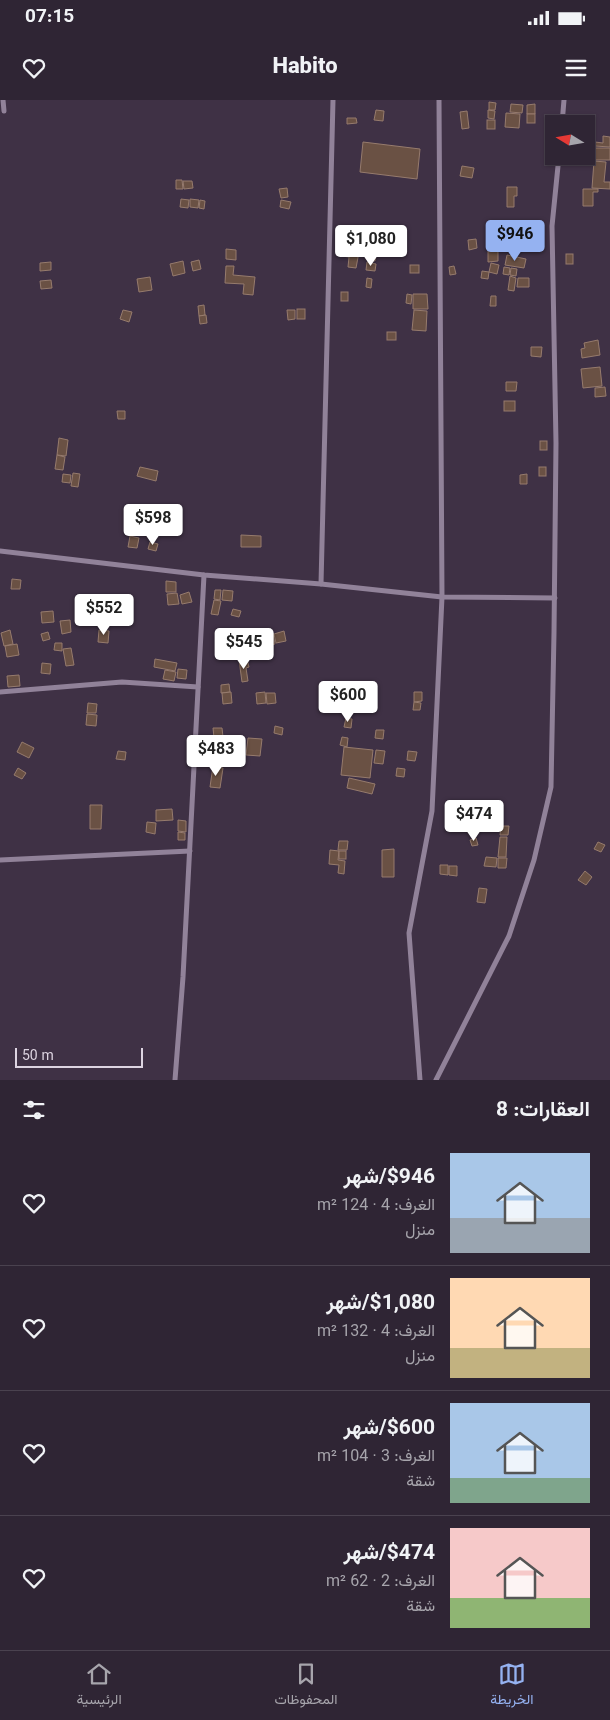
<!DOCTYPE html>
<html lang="ar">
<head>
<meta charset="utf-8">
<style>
	:root { --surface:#2f2534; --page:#3b3140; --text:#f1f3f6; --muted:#a7a5ac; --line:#4a424f; --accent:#95b2f1 }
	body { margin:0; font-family:Georgia,Vazirmatn,serif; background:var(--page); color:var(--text); direction:rtl; height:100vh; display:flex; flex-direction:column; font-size:19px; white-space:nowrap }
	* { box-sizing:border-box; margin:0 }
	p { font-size:16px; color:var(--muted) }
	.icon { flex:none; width:28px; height:28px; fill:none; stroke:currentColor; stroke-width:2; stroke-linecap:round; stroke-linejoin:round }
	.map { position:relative; height:980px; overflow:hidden; direction:ltr }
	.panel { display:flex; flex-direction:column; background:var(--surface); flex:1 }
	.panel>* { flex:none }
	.needle { width:32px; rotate:281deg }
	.fabs { position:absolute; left:545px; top:15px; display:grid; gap:10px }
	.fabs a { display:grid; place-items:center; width:50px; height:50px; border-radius:0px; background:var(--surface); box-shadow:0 1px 4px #0004,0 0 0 1px var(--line); font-size:25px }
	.scale { position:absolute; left:15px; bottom:12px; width:128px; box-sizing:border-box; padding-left:5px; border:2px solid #ddd4e1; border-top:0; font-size:14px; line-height:18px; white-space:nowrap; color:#ddd4e1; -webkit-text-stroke:4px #3f3145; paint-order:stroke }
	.price { position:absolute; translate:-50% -42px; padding:0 11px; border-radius:5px; background:#fff; color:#222; font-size:16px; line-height:32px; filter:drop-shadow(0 1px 2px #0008) }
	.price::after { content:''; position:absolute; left:50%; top:30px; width:15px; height:11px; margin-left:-8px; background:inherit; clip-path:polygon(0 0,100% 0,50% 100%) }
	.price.selected { background:var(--accent); color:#111 }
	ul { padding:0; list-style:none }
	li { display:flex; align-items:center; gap:15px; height:125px; padding:0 20px }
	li+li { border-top:1px solid var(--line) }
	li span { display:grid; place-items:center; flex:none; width:140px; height:100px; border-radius:0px; color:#555 }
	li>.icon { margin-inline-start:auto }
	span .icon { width:60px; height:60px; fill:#fffc; stroke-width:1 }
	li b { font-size:21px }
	h2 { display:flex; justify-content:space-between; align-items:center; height:60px; padding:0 20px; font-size:21px }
	.status { display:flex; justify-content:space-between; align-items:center; height:35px; padding:0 25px; background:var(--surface); direction:ltr }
	.status svg { height:14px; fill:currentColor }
	header { display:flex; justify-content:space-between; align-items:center; height:65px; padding:0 20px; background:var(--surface); font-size:22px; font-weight:800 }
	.tab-bar { display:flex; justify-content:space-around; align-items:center; height:70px; border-top:1px solid var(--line); background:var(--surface); font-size:14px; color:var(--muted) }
	.tab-bar a { display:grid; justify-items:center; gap:2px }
	.tab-bar .selected { color:var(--accent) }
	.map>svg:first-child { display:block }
	.building { fill:#6a5144; stroke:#967b6d }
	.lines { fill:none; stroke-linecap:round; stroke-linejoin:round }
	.minor { stroke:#918299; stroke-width:5 }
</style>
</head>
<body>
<div class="status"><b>07:15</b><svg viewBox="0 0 49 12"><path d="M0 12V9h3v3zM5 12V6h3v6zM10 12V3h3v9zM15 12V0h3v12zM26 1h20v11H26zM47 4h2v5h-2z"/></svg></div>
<header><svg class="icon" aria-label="menu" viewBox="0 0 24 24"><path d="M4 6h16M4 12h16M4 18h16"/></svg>Habito<svg class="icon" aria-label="heart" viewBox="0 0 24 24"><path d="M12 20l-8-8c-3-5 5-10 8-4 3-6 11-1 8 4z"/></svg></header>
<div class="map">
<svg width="610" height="980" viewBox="0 0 610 980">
	<rect width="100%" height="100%" fill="#3f3145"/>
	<!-- building -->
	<g class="building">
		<path d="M489,2L496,3L495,10H489Z"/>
		<path d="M511,4L523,5L522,13L510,12Z"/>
		<path d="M535,4V14H527V5Z"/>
		<path d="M376,10L384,11L383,21L374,20Z"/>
		<path d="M488,10L495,11L494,19L488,18Z"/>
		<path d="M467,11L469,28L462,29L460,12Z"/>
		<path d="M506,13L520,14L519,28L505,27Z"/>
		<rect x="527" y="14" width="8" height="9"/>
		<path d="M347,18H356L357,23L347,24Z"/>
		<rect x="487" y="20" width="8" height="9"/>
		<path d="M603,36L610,37V47L595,46V42L603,43Z"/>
		<path d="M363,42L420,49L417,79L360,72Z"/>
		<path d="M595,48H610V60H594Z"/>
		<path d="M594,61L606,62L604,82H610V89L592,88Z"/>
		<path d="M462,66L474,68L472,78L460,76Z"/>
		<path d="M176,80H182L183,89H176Z"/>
		<path d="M183,81H192L193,88L184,89Z"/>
		<path d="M507,87H517V96H514V107H507Z"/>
		<path d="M287,88L288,97L281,98L279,89Z"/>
		<path d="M583,89H598V92H593V106H583Z"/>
		<path d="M181,99L189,100L188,108L180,107Z"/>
		<path d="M190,99L199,100L198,108L190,107Z"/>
		<path d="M200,100L205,101L204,109L199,108Z"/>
		<path d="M281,100L291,102L289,109L280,107Z"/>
		<path d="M476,139L477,148L469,150L468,140Z"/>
		<path d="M226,149L236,150V160L226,159Z"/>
		<path d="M343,150L359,152L356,168L348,167L349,157L342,156Z"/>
		<path d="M488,151H498V161L488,162Z"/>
		<path d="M368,152L376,153L375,161L366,159Z"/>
		<rect x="566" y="154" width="7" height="10"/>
		<path d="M507,155L526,159L524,168L505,165Z"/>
		<path d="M199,160L201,169L193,171L191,162Z"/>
		<path d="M183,161L185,173L173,176L170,164Z"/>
		<path d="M51,162V170L40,171V163Z"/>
		<path d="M367,162L376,164L375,171L366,170Z"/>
		<path d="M491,163L499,165L497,174L489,172Z"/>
		<rect x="410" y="165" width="9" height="8"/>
		<path d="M226,166H234L233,175L255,177L253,195L243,194L244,184L225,183Z"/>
		<path d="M454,166L456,174L450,175L449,167Z"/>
		<path d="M504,167L510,168L509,175L503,174Z"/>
		<path d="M511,168L517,169L516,176L510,175Z"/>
		<path d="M482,171L489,172L488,179L481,178Z"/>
		<path d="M510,176L516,178L514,191L508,190Z"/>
		<path d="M150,177L152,190L139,192L137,179Z"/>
		<path d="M367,178L372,179L371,188L366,187Z"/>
		<path d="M518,178H529V187H517Z"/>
		<path d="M51,180L52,188L41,189L40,181Z"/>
		<rect x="341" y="192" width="7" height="9"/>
		<path d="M407,194L412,195L411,204L406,203Z"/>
		<path d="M413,194H427L428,209H413Z"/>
		<path d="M491,196H496V206H490Z"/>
		<path d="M204,205L205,215L199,216L198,206Z"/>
		<rect x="297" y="209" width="8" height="10"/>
		<path d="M123,210L132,212L129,222L120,219Z"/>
		<path d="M287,210H295V219L288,220Z"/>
		<path d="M414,210L427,211L426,231L412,230Z"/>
		<path d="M206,215L207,223L200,224L199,216Z"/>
		<rect x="387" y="232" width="9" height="8"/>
		<path d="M598,240L600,255L582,258L581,249L585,248L584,243Z"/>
		<path d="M531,247H542L541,257L531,256Z"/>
		<path d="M600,267L602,286L583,288L581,269Z"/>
		<path d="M506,282H517L516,291H506Z"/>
		<path d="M605,287L606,296L595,297V288Z"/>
		<rect x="504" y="301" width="11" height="10"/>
		<path d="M117,311H125V319H118Z"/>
		<path d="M59,338L68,340L66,356L57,355Z"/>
		<rect x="540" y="341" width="7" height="9"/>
		<path d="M57,355L65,357L63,370L55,369Z"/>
		<path d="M140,367L158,371L156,381L137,376Z"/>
		<rect x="539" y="367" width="7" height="9"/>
		<path d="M73,373L80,374L78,387L71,386Z"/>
		<path d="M63,374L71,375L70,383L62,382Z"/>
		<path d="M527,374V384H520V375Z"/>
		<path d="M241,435L261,436V447H241Z"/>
		<path d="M130,436L139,438L137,448L128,447Z"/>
		<path d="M150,442L158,444L156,451L148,449Z"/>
		<path d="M12,479L21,480L20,489H11Z"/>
		<path d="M166,481L176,482V492H166Z"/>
		<path d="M215,490H221L220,500L214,499Z"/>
		<path d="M223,490L233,491L232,501L222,500Z"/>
		<path d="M189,492L192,502L182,504L180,495Z"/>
		<path d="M177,493L179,504L168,505L167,494Z"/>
		<path d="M214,500L221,501L218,515L211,514Z"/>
		<path d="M233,509L241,511L239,517L231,515Z"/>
		<path d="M53,511L54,522L42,523L41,512Z"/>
		<path d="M70,520L71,532L62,534L60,521Z"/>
		<path d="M10,530L13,544L4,546L1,533Z"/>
		<path d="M99,530L109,531L108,543L98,542Z"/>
		<path d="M284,531L286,541L276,543L274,534Z"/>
		<path d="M48,532L50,539L43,541L41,534Z"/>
		<path d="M273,533L275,544L266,546L263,535Z"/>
		<path d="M55,543H62V551L54,550Z"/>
		<path d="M17,544L19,555L7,557L5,546Z"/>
		<path d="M71,548L74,565L66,566L63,549Z"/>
		<path d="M155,559L177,563L175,571L154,567Z"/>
		<path d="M247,559L249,567L246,568L248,581L242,582L239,560Z"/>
		<path d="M42,563L51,564L50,574L41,573Z"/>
		<path d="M178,569L187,570L186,579L177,578Z"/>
		<path d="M165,570L176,572L174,581L163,579Z"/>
		<path d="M19,575L20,586L8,587L7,576Z"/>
		<path d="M229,584L230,592L221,593V585Z"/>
		<path d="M231,592L232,603L223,604L222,593Z"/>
		<path d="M265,592L266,603L257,604L256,593Z"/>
		<path d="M414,592H422V601L414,602Z"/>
		<path d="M266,593H275L276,603L267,604Z"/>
		<path d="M414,602L421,603L420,610H413Z"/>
		<path d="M88,603L97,604L96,613H87Z"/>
		<path d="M87,614L97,615L96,626L86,625Z"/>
		<path d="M346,618L352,619L351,628L344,627Z"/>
		<path d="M275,626L283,628L282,635L274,633Z"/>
		<path d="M213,628H222L223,637L214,638Z"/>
		<path d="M376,630H384L383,639L375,638Z"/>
		<path d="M342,637L348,638L347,647L340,645Z"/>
		<path d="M248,638L262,639L260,656L246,655Z"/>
		<path d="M223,639V649H215L214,640Z"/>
		<path d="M22,642L34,648L29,658L17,652Z"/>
		<path d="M344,647L373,650L370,678L341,675Z"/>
		<path d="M376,650L385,651L383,664L374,663Z"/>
		<path d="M118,651L126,652L125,660L116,659Z"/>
		<path d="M408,651L417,652L415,661L407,660Z"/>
		<path d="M213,666L223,668L220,688L210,687Z"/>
		<path d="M18,668L26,673L22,679L14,675Z"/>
		<path d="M397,668L405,669L404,677L396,676Z"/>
		<path d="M349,678L375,684L372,694L347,688Z"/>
		<path d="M90,705H102L101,729H90Z"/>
		<path d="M172,709L173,720L156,721V710Z"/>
		<path d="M178,720L186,721V732L178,731Z"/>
		<path d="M147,722L156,723L155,734L146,732Z"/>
		<path d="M501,726H509L508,735H500Z"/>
		<path d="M178,732L185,733V740H178Z"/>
		<path d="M500,737H507L506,757H498Z"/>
		<path d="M476,738L478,745L472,746L470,740Z"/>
		<path d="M339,741H348L347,750H338Z"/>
		<path d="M598,742L605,745L601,752L594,749Z"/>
		<path d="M394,749V777H382V750Z"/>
		<path d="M330,750L339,751L338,760L345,761L344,774L338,773L339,765L329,764Z"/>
		<rect x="339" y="751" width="7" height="8"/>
		<path d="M486,757L497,758L496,767L484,766Z"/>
		<path d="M498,758H507L506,768H498Z"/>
		<path d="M440,765H448V775L440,774Z"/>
		<path d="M449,766H457V776L449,775Z"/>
		<path d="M585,771L592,777L586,785L578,780Z"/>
		<path d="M479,788L487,789L485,803L477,802Z"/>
	</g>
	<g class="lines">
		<!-- minor -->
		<g class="minor">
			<path d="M3,0L4,11"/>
			<path d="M562,24L564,0"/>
			<path d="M0,451L204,475L321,484L442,497L555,498"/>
			<path d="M321,484L333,0"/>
			<path d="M0,592L122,582L198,587"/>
			<path d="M0,760L190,751"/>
			<path d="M175,980L183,877L204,475"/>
			<path d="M420,980L409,833L432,711L442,497L439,0"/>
			<path d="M436,980L509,836L534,760L551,687L554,533L556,343L552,126L559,56"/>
		</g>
	</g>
</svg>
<div class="fabs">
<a><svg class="needle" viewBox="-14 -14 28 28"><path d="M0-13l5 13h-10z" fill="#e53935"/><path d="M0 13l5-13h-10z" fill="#a7a5ac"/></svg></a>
</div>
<div class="scale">50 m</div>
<b class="price selected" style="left:515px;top:162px">$946</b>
<b class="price" style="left:371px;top:167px">$1,080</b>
<b class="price" style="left:153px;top:446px">$598</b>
<b class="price" style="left:104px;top:536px">$552</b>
<b class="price" style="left:244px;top:570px">$545</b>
<b class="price" style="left:348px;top:623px">$600</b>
<b class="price" style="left:216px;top:677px">$483</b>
<b class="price" style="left:474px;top:742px">$474</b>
</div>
<section class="panel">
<h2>العقارات: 8<svg class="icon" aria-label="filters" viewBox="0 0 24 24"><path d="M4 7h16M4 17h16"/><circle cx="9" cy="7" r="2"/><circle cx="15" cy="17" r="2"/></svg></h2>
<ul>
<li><span style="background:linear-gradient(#a9c7e8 65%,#9aa5b1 0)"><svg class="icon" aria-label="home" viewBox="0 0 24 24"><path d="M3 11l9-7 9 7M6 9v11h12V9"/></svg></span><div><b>$946/شهر</b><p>الغرف: 4 · 124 m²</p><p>منزل</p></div><svg class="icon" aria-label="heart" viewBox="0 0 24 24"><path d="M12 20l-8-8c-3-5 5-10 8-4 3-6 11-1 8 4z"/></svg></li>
<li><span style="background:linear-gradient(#ffd9b3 70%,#c2b280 0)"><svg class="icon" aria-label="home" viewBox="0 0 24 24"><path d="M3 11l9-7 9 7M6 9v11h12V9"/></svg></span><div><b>$1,080/شهر</b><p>الغرف: 4 · 132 m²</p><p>منزل</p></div><svg class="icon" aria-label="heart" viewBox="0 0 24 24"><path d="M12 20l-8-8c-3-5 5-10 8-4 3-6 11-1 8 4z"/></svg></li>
<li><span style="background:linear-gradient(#a9c7e8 75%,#7fa58c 0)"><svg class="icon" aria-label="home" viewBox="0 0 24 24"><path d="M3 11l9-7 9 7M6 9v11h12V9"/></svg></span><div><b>$600/شهر</b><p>الغرف: 3 · 104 m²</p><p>شقة</p></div><svg class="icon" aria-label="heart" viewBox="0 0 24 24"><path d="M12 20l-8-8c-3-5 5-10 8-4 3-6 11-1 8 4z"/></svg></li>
<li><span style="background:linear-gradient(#f6c9c9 70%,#8fb573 0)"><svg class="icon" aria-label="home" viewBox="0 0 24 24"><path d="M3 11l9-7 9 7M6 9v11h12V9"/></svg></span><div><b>$474/شهر</b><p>الغرف: 2 · 62 m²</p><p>شقة</p></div><svg class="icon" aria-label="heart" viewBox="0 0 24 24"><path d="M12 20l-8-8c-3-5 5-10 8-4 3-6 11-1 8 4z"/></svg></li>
</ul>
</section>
<nav class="tab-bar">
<a class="selected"><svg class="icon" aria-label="map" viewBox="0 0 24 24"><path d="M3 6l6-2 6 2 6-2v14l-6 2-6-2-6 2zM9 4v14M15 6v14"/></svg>الخريطة</a>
<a><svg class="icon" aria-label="saved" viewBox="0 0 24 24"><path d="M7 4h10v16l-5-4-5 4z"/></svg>المحفوظات</a>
<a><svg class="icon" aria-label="home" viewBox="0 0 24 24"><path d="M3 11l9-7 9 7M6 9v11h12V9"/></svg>الرئيسية</a>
</nav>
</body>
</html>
